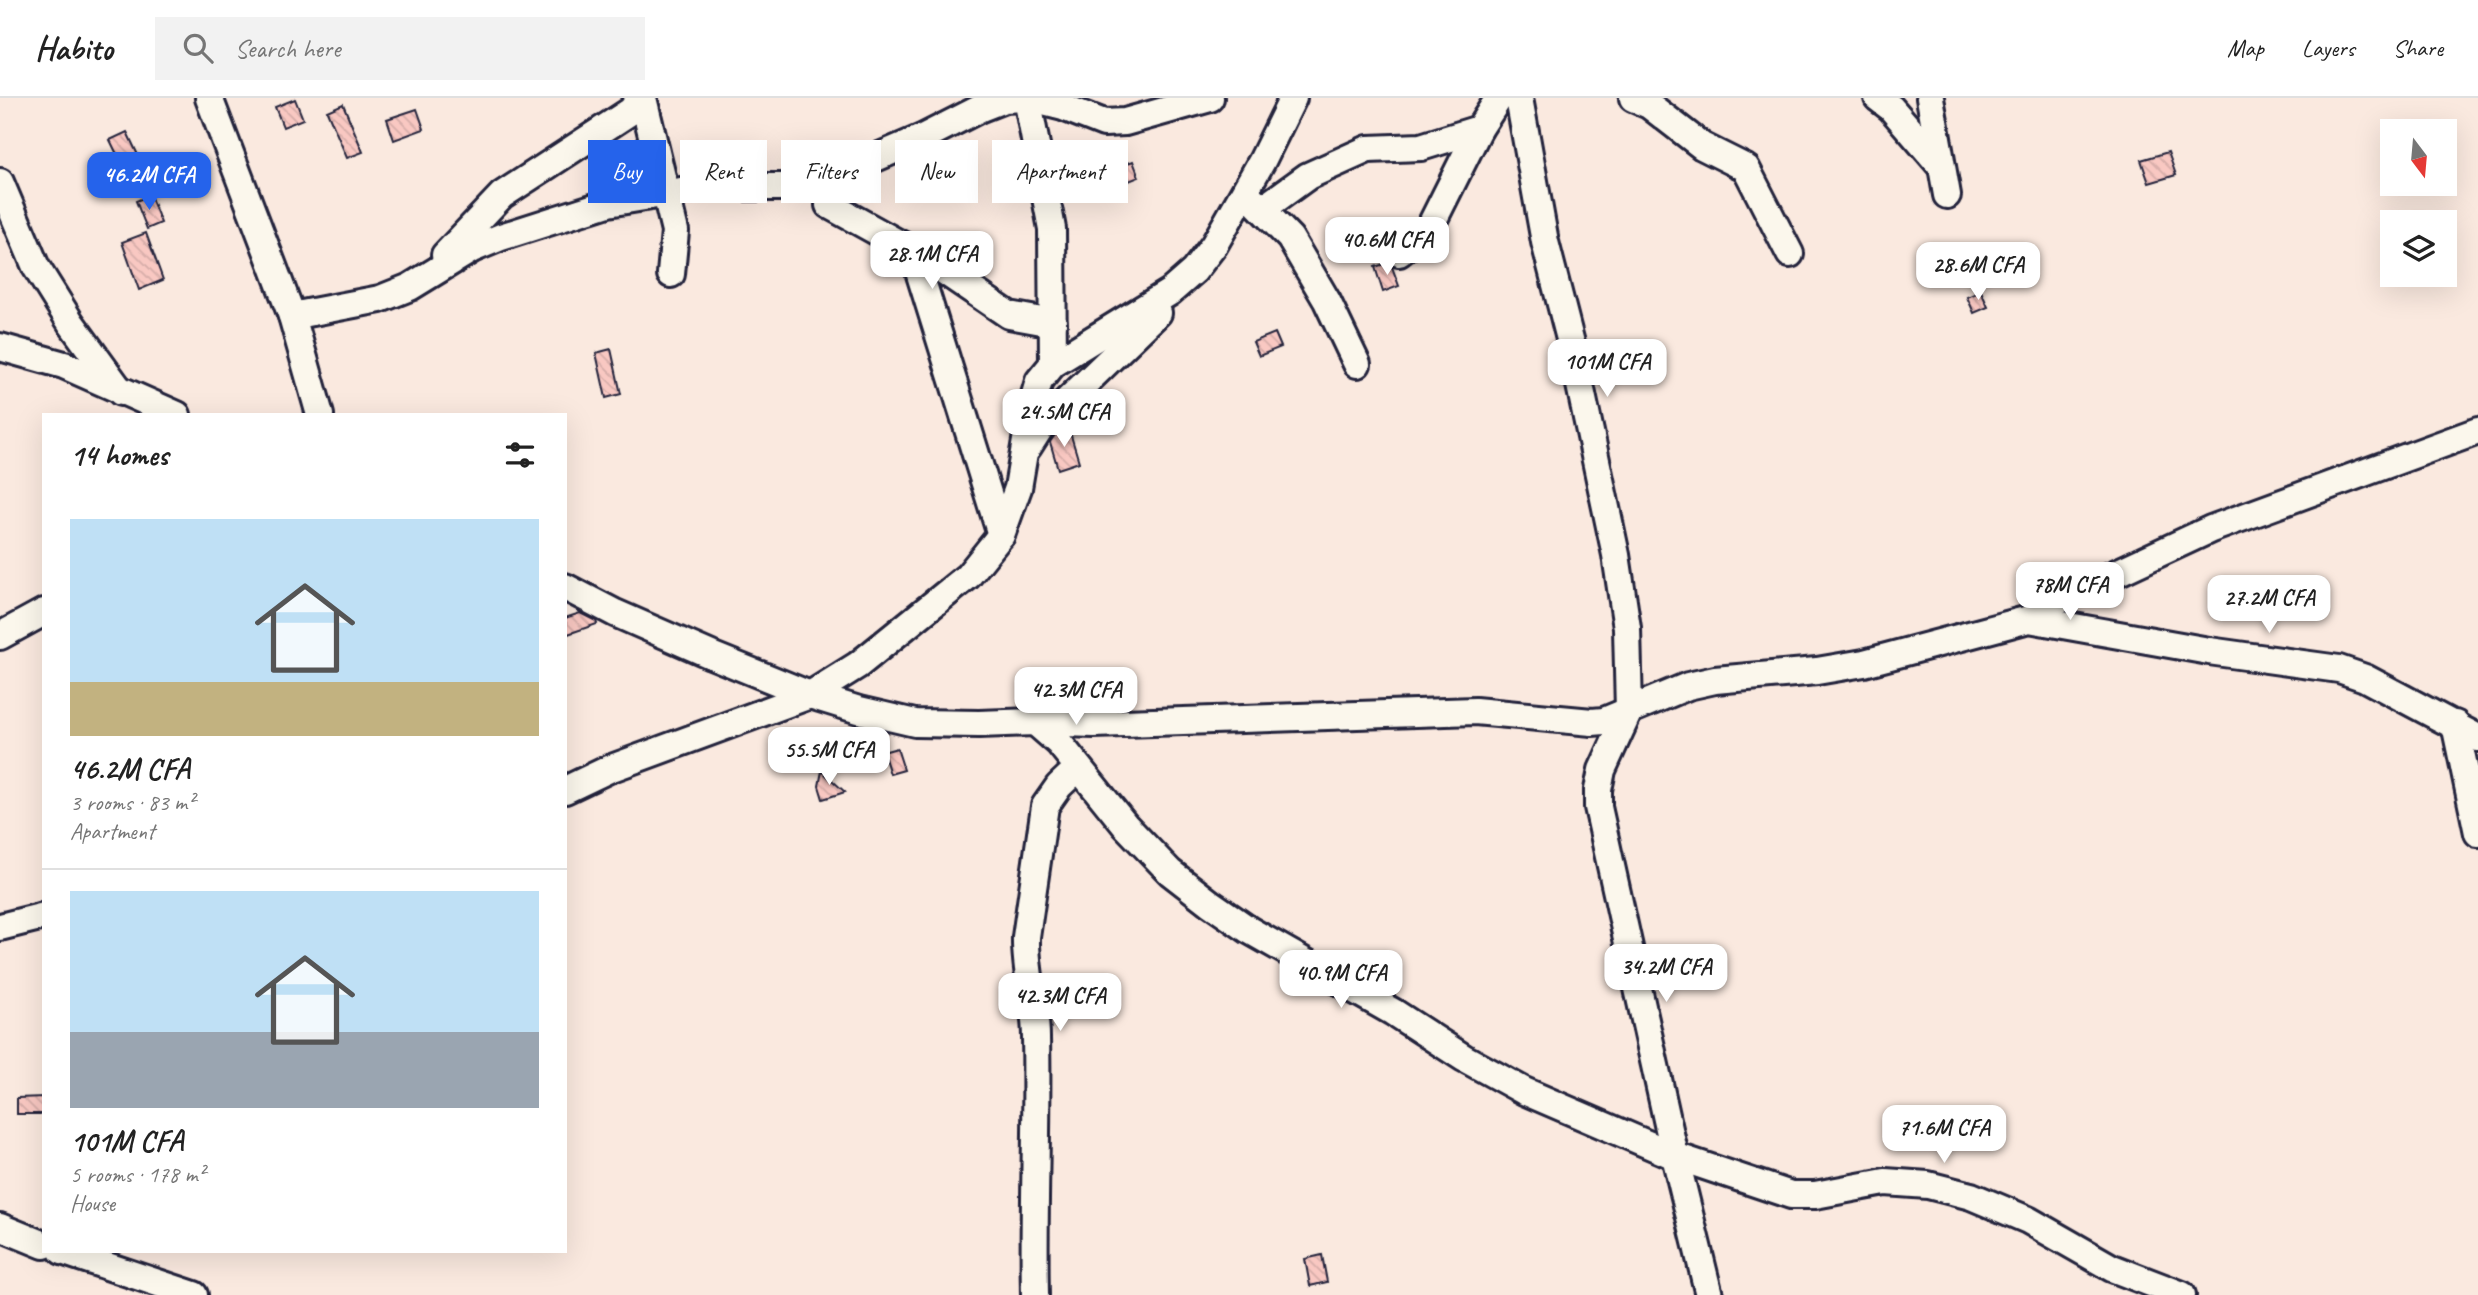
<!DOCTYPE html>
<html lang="en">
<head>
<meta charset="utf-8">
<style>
	:root { --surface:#fff; --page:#f2f2f2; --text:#222; --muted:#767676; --line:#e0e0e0; --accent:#2563eb }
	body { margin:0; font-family:Caveat,sans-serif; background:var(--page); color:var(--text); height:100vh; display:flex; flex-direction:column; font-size:26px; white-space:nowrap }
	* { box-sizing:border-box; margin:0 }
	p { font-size:23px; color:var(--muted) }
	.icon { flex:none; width:38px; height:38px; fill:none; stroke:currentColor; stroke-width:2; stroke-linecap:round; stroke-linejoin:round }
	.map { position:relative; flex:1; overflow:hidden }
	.sheet { position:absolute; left:42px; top:315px; width:525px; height:840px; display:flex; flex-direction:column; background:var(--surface); border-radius:0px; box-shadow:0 7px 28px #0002 }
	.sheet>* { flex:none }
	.hud { position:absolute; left:588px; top:42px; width:665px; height:63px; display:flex; gap:14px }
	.needle { width:46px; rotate:164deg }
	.buttons { position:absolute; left:2380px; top:21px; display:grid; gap:14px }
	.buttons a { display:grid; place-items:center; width:77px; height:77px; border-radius:0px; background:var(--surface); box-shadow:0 7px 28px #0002; font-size:35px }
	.price { position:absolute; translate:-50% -60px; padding:0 16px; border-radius:14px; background:#fff; color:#222; font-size:23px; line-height:46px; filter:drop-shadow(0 2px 4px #0008) }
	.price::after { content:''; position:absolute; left:50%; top:42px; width:21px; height:16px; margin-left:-10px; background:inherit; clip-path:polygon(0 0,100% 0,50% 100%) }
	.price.selected { background:var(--accent); color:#fff }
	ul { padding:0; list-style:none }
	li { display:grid; align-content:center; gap:14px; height:371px; padding:0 28px }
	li+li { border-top:2px solid var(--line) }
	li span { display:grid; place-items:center; height:217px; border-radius:0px; color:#555 }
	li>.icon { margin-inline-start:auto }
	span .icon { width:126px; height:126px; fill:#fffc; stroke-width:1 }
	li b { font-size:30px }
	h2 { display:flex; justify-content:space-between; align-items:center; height:84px; padding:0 28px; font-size:30px }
	.pill { padding:0 24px; border-radius:0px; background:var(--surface); box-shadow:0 7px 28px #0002; font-size:24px; line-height:63px }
	.pill.selected { background:var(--accent); color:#fff }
	header { display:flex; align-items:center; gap:42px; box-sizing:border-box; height:98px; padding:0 35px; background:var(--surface); border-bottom:2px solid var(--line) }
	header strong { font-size:33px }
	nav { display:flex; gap:38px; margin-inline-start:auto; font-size:24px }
	.search { width:490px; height:63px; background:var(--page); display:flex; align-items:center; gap:18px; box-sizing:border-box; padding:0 24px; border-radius:0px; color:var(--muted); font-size:26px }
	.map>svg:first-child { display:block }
	.building { fill:url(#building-back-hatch); stroke:#22223b; stroke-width:2 }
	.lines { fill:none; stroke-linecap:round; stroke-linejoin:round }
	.minor-casing { stroke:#22223b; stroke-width:32 }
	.minor { stroke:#fbf7ec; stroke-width:26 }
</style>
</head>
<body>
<header>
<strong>Habito</strong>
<div class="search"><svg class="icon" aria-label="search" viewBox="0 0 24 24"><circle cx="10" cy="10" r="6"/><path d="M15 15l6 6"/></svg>Search here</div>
<nav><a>Map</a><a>Layers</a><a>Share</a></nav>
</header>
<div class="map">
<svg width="2478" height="1197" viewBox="0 0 2478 1197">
	<defs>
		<pattern id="building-back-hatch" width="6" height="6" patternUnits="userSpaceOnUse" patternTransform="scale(1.75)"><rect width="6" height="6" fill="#f9c8c2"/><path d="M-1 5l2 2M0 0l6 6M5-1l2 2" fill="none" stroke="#d5aca8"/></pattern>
	</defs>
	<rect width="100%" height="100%" fill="#fae9df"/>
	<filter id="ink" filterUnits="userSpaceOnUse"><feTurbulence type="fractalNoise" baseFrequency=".0143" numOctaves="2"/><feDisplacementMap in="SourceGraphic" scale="14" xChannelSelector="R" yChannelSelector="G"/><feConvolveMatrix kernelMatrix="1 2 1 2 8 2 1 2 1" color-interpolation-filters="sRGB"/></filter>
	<g filter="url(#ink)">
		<!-- building -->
		<g class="building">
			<path d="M295,1L303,21L283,29L275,9Z"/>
			<path d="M343,6L363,54L347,60L327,13Z"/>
			<path d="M417,11L424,31L394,42L387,21Z"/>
			<path d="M127,34L148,78L131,85L110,42Z"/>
			<path d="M2168,54L2176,77L2149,85L2141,62Z"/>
			<path d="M1133,63L1139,79L1124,85L1118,69Z"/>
			<path d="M150,97L161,125L147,131L136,103Z"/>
			<path d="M146,135L163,182L139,192L122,144Z"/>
			<path d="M1387,165L1392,169L1399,188L1383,194L1375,169Z"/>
			<path d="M1981,193L1988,209L1974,215L1967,199Z"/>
			<path d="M1275,235L1281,249L1259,258L1253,244Z"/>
			<path d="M611,251L621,296L606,300L596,255Z"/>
			<path d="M1069,331L1079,364L1058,371L1050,344L1057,334Z"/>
			<path d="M580,515L596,523L597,526L565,537V520Z"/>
			<path d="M897,650L904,672L890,676L883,654Z"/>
			<path d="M822,673L845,694L823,701L819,688Z"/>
			<path d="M44,999V1016H17V1000Z"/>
			<path d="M1322,1157L1327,1184L1310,1188L1305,1161Z"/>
		</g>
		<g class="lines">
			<defs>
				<g id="minor">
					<path d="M209,0L292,218L320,317"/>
					<path d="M643,0L675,133L671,176"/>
					<path d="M1027,0L1052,131L1053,266"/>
					<path d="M1027,0L1063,9L1104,25L1125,24L1210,0"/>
					<path d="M1519,0L1545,144L1572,249L1616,457L1627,530L1629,613L1602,672L1598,692V709L1675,1058L1709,1197"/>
					<path d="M1633,0L1649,7L1702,48L1746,70L1790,156"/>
					<path d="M1878,0L1891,10L1941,68"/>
					<path d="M1930,0L1947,97"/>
					<path d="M0,84L36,169L71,225L121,294"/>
					<path d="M1251,100L1290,140L1327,203L1357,266"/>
					<path d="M829,107L925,160L1009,217L1053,225"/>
					<path d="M1268,107L1308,78L1368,51L1421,49L1479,31L1499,0"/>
					<path d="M913,154L1001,437"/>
					<path d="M1399,155L1429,131L1479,31"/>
					<path d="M445,157L502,97L631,13L641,0"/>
					<path d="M292,218L380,201L410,189L472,151L501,139L608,105L705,89H799L838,76L922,40L981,10L1004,1L1027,0"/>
					<path d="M0,249L64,267L177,317"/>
					<path d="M1028,349L1042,327L1158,215"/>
					<path d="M565,489L615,515L711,557L810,597L859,612L915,625L979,626L1035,624L1094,626L1475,613L1592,624L1604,623L1688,588L1715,582L1817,573L1864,565L2029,521L2065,499L2211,431L2478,333"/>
					<path d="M2029,521L2209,553L2339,571L2365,580L2478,640"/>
					<path d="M0,538L44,514"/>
					<path d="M1035,624L1059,645L1125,727L1170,774L1210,805L1249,832L1393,914L1464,960L1524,993L1675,1058L1791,1097H1815L1885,1084L1928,1087L1971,1098L2028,1122L2112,1170L2182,1197"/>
					<path d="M2455,626L2478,735"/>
					<path d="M565,692L609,671L810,597L858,567L968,478L1001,437L1018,390L1032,307L1039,283L1053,266L1170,194L1194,173L1214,147L1262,63L1293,0"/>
					<path d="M0,829L44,818"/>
					<path d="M0,1129L44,1147"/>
					<path d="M62,1153L194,1197"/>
					<path d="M1035,1197C1033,1111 1038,1026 1036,940C1036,906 1025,873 1026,839L1045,708L1059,688L1078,670"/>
				</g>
			</defs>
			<!-- minor casing -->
			<use href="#minor" class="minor-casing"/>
			<!-- minor -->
			<use href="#minor" class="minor"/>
		</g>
	</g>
</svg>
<div class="buttons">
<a><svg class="needle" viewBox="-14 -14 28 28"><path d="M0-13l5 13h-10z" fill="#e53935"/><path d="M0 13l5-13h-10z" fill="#767676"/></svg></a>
<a><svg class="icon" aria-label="layers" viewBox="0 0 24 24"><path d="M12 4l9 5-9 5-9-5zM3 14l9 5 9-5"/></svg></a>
</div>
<b class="price selected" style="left:149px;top:114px">46.2M CFA</b>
<b class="price" style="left:1387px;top:179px">40.6M CFA</b>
<b class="price" style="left:932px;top:193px">28.1M CFA</b>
<b class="price" style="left:1978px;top:204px">28.6M CFA</b>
<b class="price" style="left:1607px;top:301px">101M CFA</b>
<b class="price" style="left:1064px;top:351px">24.5M CFA</b>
<b class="price" style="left:2070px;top:524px">78M CFA</b>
<b class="price" style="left:2269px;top:537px">27.2M CFA</b>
<b class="price" style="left:1076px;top:629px">42.3M CFA</b>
<b class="price" style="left:829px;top:689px">55.5M CFA</b>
<b class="price" style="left:1666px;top:906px">34.2M CFA</b>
<b class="price" style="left:1341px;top:912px">40.9M CFA</b>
<b class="price" style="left:1060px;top:935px">42.3M CFA</b>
<b class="price" style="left:1944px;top:1067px">71.6M CFA</b>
<div class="hud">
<a class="pill selected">Buy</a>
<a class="pill">Rent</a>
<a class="pill">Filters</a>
<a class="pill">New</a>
<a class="pill">Apartment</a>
</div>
<section class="sheet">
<h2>14 homes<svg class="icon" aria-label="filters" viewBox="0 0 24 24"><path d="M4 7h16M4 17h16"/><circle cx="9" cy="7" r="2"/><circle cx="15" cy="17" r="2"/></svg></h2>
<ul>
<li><span style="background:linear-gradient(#bfe0f5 75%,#c2b280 0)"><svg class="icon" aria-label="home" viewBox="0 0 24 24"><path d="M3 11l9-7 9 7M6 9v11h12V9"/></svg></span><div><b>46.2M CFA</b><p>3 rooms · 83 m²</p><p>Apartment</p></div></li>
<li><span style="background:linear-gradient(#bfe0f5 65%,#9aa5b1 0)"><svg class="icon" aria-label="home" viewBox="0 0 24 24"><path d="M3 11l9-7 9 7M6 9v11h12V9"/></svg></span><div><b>101M CFA</b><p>5 rooms · 178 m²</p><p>House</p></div></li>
</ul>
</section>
</div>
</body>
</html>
